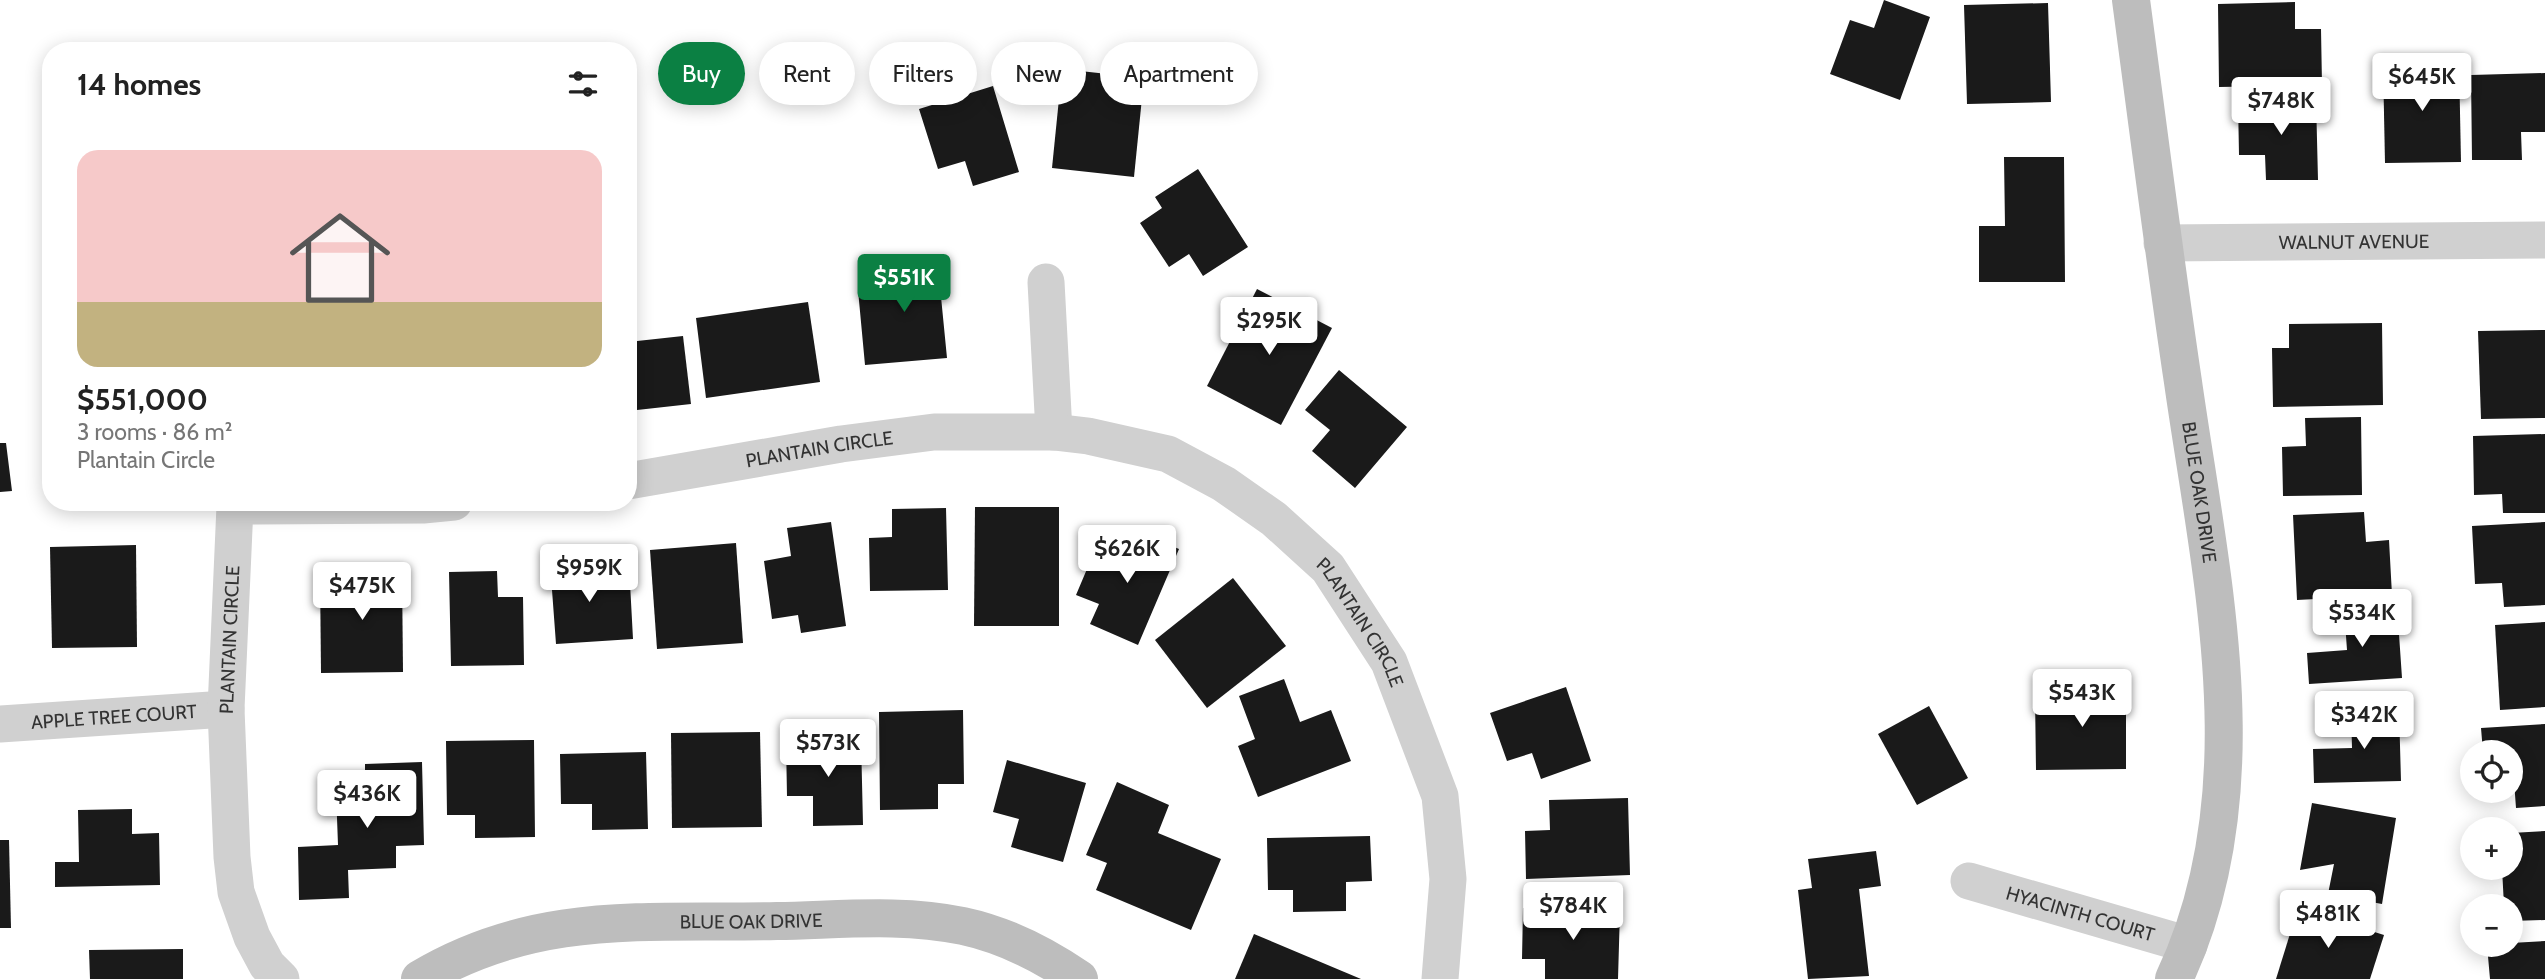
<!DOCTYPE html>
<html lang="en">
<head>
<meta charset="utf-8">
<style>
	:root { --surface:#fff; --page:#f6f6f6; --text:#222; --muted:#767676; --accent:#0b8043 }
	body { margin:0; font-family:Cabin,sans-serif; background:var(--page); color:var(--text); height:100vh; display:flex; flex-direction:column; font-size:26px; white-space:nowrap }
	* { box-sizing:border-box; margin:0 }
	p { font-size:23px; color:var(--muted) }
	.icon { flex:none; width:38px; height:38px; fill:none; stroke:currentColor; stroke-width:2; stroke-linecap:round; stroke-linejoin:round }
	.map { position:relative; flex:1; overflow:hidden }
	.sheet { position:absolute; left:42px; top:42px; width:595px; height:469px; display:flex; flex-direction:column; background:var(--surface); border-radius:28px; box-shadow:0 4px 18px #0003 }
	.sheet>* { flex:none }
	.banner { position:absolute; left:658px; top:42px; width:665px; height:63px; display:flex; gap:14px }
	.controls { position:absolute; left:2460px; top:740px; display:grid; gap:14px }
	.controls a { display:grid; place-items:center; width:63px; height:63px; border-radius:50%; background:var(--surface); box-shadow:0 4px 18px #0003; font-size:35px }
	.price { position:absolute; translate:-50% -60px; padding:0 16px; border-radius:7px; background:#fff; color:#222; font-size:23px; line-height:46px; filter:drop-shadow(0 2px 4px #0008) }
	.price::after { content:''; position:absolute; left:50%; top:42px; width:21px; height:16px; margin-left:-10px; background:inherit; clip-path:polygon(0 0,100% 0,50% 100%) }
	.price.current { background:var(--accent); color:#fff }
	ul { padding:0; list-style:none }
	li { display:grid; align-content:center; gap:14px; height:371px; padding:0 35px }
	li span { display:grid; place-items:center; height:217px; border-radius:21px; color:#555 }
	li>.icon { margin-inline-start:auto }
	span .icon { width:126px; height:126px; fill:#fffc; stroke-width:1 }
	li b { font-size:30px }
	h2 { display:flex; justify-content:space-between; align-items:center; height:84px; padding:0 35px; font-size:30px }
	.chip { padding:0 24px; border-radius:32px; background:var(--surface); box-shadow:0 4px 18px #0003; font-size:24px; line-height:63px }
	.chip.current { background:var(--accent); color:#fff }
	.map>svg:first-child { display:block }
	.building { fill:#1a1a1a }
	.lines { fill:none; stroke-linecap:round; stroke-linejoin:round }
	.street { stroke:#d0d0d0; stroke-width:37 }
	.secondary { stroke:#bdbdbd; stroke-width:38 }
	.labels { text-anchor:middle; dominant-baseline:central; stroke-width:7; stroke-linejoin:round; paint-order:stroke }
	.street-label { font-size:19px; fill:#333; stroke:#fff }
</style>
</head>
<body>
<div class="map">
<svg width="2545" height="979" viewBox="0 0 2545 979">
	<rect width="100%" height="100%" fill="#fff"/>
	<!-- building -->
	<g class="building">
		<path d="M1884,0L1930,17L1900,100L1830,74L1850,20L1874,28Z"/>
		<path d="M2295,2V29H2321L2322,85L2219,87L2218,4Z"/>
		<path d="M2048,3L2051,102L1967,104L1964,5Z"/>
		<path d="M2459,63L2461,162L2385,163L2383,64Z"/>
		<path d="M1062,69L1144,78L1134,177L1052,168Z"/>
		<path d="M2545,73V132H2521L2522,160H2472L2471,75Z"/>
		<path d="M993,86L1019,172L973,186L965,161L938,169L919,109Z"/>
		<path d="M2316,99L2318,180H2266L2265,155H2239L2238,101Z"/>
		<path d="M2004,157H2064L2065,282H1979V226H2005Z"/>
		<path d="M1198,169L1248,247L1203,276L1189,254L1169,267L1140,223L1162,208L1155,197Z"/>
		<path d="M937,256L947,358L865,365L858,290L885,288L883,261Z"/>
		<path d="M1257,289L1332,328L1281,425L1207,386Z"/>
		<path d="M808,302L820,382L706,398L696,318Z"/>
		<path d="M2382,323L2383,405L2273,407L2272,348H2289V324Z"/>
		<path d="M2545,330V418L2481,419L2478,331Z"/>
		<path d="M683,336L691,404L628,411V342Z"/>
		<path d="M1339,370L1407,427L1355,488L1312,451L1330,430L1305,410Z"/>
		<path d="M2361,417L2362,495L2283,496L2282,447L2306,446L2305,418Z"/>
		<path d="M2545,434V513H2503L2502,494L2474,495L2473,436Z"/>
		<path d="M0,443H6L12,491L0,492Z"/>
		<path d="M975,507H1059V626H974Z"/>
		<path d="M946,508L948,590L870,591L869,538L892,537V509Z"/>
		<path d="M2364,512L2366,542L2389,540L2392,595L2297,600L2293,515Z"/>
		<path d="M831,522L846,626L801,633L798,615L772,619L764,561L791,556L787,528Z"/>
		<path d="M2545,522V605L2504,607L2502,583L2475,584L2472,526Z"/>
		<path d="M1136,531L1179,549L1138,645L1090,624L1099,604L1076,595L1098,543L1126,555Z"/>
		<path d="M736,543L743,643L657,649L650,550Z"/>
		<path d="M136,545L137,647L52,648L50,547Z"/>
		<path d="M600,559L601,584L630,583L633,639L556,644L550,563Z"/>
		<path d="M497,571L498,597H523L524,665L451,666L449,572Z"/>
		<path d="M402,572L403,672L321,673L320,573Z"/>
		<path d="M1233,578L1286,646L1207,708L1155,640Z"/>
		<path d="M2397,605L2402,678L2309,684L2307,653L2347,650L2344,608Z"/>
		<path d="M2545,622V707L2500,710L2495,625Z"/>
		<path d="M1284,679L1300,722L1331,710L1351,761L1258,797L1238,746L1255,739L1239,696Z"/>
		<path d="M2126,682V769L2036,770L2035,695L2081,694V683Z"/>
		<path d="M1566,687L1591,761L1541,779L1532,753L1507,761L1490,713Z"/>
		<path d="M1929,706L1968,778L1917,805L1878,734Z"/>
		<path d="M963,710L964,784H938V809L880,810L879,712Z"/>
		<path d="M2399,710L2401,781L2314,783L2313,749L2352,748L2351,711Z"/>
		<path d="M2545,724V806L2516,808L2514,781H2511V752H2483L2481,728Z"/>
		<path d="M760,732L762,827L672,828L671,733Z"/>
		<path d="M861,739L863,825L813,826V796H787L786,741Z"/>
		<path d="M534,740L535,837L475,838V815H447L446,741Z"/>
		<path d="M646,752L648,829L592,830V804H561L560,754Z"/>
		<path d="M1007,760L1086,783L1063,862L1011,847L1019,819L993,812Z"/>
		<path d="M422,762L424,845L396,846V868L348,870L349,898L299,900L298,847L338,845L336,791L365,790V764Z"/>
		<path d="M1117,782L1169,805L1158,833L1221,859L1191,930L1096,890L1107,863L1086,855Z"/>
		<path d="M1628,798L1630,875L1526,879L1525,831L1550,830L1549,800Z"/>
		<path d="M2312,803L2396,818L2382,904L2328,894L2334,864L2300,870Z"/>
		<path d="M132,809V834L159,833L160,885L55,887V862H79L78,810Z"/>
		<path d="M2545,831V920L2511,921V906H2504L2502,868H2511V833Z"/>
		<path d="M1370,836L1372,881L1346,882V911L1293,912V890H1268L1267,838Z"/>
		<path d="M0,840H9L11,928H0Z"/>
		<path d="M1876,851L1881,886L1859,889L1869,976L1808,979L1798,890L1812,888L1808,859Z"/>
		<path d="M1523,908L1620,910L1618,979H1545V959H1522Z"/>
		<path d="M2298,908L2384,935L2370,979H2276Z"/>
		<path d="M1254,934L1361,979H1235Z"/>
		<path d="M2545,941V979H2490L2487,945H2511V943Z"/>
		<path d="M183,949V979H90L89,950Z"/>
	</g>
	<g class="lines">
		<!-- street -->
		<g class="street">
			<path id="s1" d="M2162,243L2545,240"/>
			<path d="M1046,282L1054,432"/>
			<path id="s2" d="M628,481L841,444L934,432H1054L1088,436L1168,454L1224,484L1274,519L1328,568L1389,662L1440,796L1448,879L1440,979"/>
			<path id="s3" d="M0,724L226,709"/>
			<path id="s4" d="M1969,881L2189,945"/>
			<path id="s5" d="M281,979L267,965L252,937L236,892L232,857L226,709L235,506L423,505L454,502"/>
		</g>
		<!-- secondary -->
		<g class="secondary">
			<path id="s6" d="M2131,0C2148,127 2164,255 2183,382C2211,579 2263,791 2174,979"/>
			<path id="s7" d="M420,979C537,909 649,924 777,921C840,920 901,913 963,926C1005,935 1044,955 1079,979"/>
		</g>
	</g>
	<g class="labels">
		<!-- street labels -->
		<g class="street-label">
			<text stroke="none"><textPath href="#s1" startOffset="192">WALNUT AVENUE</textPath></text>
			<text stroke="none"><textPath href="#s2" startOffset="194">PLANTAIN CIRCLE</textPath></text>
			<text stroke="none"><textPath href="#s6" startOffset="497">BLUE OAK DRIVE</textPath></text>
			<text stroke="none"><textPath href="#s2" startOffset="807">PLANTAIN CIRCLE</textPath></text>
			<text stroke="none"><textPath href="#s5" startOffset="352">PLANTAIN CIRCLE</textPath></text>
			<text stroke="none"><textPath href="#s3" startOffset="114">APPLE TREE COURT</textPath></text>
			<text stroke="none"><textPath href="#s4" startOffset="116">HYACINTH COURT</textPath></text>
			<text stroke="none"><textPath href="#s7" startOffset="341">BLUE OAK DRIVE</textPath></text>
		</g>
	</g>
</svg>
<div class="controls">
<a><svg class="icon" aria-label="locate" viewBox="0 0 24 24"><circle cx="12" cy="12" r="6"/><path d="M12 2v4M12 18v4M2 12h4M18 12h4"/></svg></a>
<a>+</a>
<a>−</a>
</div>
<b class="price" style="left:2422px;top:113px">$645K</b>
<b class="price" style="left:2281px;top:137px">$748K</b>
<b class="price current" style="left:904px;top:314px">$551K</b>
<b class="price" style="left:1269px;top:357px">$295K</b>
<b class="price" style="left:1127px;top:585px">$626K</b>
<b class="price" style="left:589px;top:604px">$959K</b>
<b class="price" style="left:362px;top:622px">$475K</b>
<b class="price" style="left:2362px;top:649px">$534K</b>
<b class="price" style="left:2082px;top:729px">$543K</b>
<b class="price" style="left:2364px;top:751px">$342K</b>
<b class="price" style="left:828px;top:779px">$573K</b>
<b class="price" style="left:367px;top:830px">$436K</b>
<b class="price" style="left:1573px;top:942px">$784K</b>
<b class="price" style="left:2328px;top:950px">$481K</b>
<div class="banner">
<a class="chip current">Buy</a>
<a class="chip">Rent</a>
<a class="chip">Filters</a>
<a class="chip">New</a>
<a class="chip">Apartment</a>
</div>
<section class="sheet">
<h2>14 homes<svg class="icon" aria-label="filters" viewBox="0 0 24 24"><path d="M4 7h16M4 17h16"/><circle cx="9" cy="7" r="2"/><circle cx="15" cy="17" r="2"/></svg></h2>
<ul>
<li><span style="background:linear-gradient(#f6c9c9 70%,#c2b280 0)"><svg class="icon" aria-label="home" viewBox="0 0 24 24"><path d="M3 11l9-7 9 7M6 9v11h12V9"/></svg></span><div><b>$551,000</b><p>3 rooms · 86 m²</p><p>Plantain Circle</p></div></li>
</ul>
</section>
</div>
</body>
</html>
